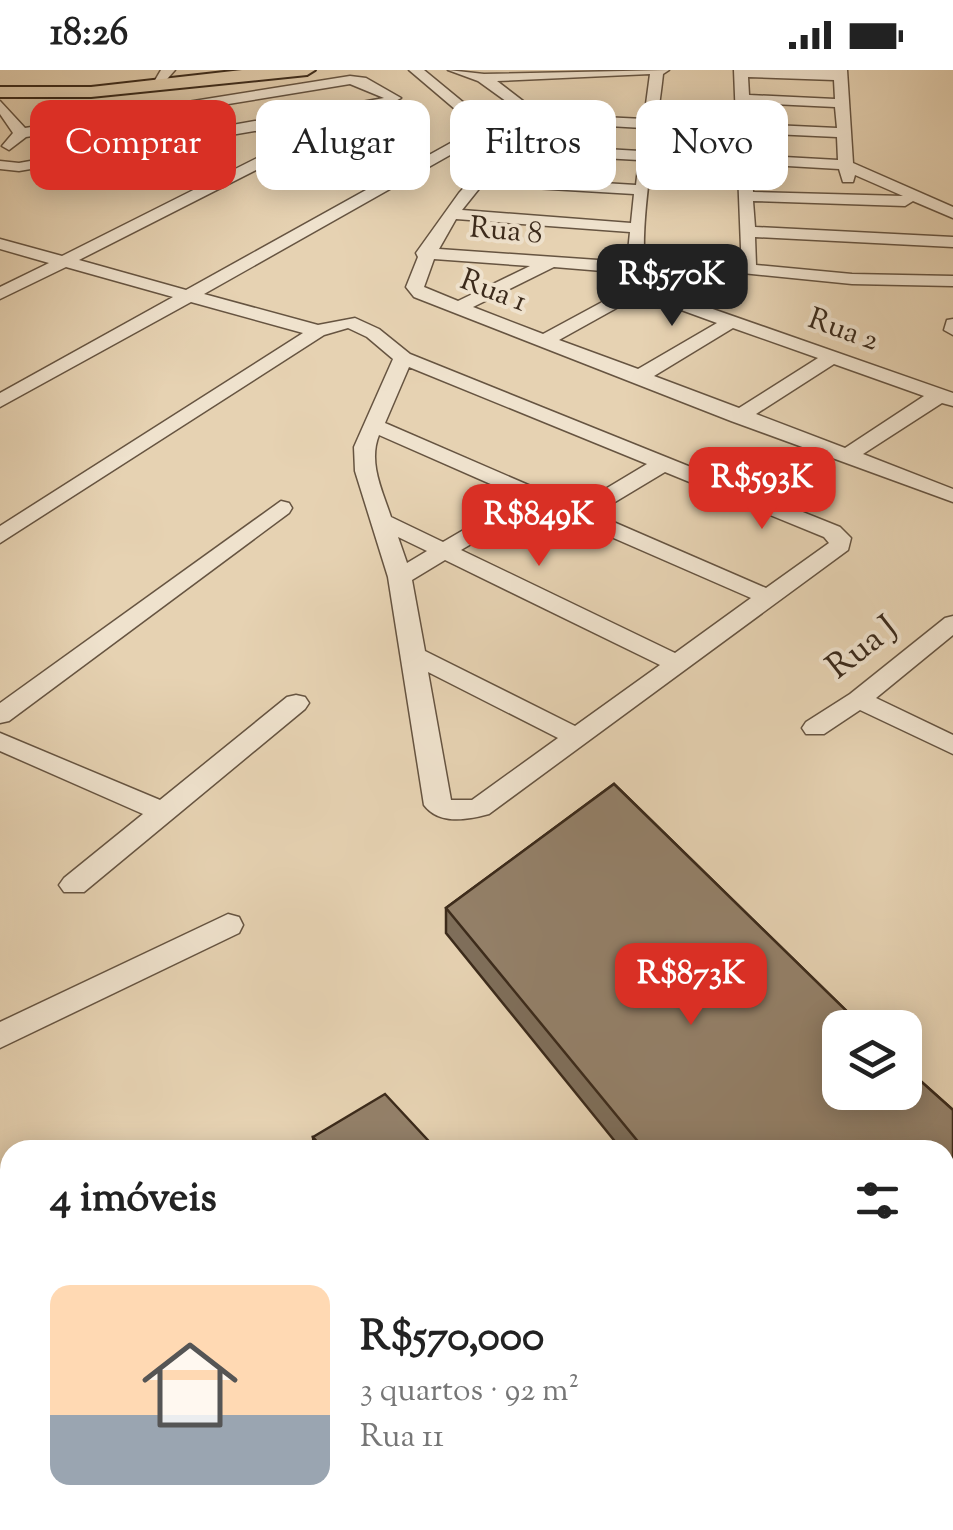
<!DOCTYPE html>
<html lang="pt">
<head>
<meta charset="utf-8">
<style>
	:root { --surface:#fff; --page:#f2f2f2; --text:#222; --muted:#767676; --line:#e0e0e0; --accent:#d93025 }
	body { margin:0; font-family:"Sorts Mill Goudy",serif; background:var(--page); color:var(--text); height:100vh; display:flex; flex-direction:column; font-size:38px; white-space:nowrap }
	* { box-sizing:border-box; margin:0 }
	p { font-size:32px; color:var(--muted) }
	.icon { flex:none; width:55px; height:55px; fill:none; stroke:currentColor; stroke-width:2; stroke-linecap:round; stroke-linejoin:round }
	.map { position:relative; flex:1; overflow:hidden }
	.sheet { position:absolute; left:0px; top:1070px; width:955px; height:390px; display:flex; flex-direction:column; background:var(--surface); border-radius:30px 30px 0 0; box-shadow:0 5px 25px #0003 }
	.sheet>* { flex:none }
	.guide { position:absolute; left:30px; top:30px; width:895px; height:90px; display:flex; gap:20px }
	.tools { position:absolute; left:822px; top:940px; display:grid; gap:20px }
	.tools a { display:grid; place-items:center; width:100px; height:100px; border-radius:20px; background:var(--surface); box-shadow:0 5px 25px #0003; font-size:50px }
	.price { position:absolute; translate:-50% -85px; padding:0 22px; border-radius:20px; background:var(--accent); color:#fff; font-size:32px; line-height:65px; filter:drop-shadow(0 2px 5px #0008) }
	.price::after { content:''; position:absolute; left:50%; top:60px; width:30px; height:22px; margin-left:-15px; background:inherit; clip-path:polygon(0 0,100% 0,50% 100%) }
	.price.current { background:#222; color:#fff }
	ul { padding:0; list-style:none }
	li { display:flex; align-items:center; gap:30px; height:250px; padding:0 50px }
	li+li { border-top:2px solid var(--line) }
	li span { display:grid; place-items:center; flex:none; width:280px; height:200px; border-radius:20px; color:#555 }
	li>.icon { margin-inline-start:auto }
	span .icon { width:120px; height:120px; fill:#fffc; stroke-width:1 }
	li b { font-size:42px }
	h2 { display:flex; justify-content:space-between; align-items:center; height:120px; padding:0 50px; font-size:42px }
	.tag { padding:0 35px; border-radius:20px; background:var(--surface); box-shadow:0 5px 25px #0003; font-size:35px; line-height:90px }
	.tag.current { background:var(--accent); color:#fff }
	.status { display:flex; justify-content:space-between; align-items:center; height:70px; padding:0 50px; background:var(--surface); direction:ltr }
	.status svg { height:28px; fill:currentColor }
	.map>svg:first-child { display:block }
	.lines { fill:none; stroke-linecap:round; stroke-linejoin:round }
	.minor-casing { stroke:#665441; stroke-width:3 }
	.major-casing { stroke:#3b2a1b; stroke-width:4 }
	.minor { fill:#efe2cd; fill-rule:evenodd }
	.major { fill:#e6d2b2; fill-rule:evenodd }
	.wall { fill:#7f6f5b; stroke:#3b2a1b; stroke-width:2.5 }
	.building { fill:#94816a; stroke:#3b2a1b; stroke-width:2.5 }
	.labels { text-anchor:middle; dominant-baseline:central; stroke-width:8; stroke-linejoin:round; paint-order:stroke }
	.far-street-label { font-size:30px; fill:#3b2a1b; stroke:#efe2cd }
	.street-label { font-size:35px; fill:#3b2a1b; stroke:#efe2cd }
</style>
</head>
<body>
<div class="status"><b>18:26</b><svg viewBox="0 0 49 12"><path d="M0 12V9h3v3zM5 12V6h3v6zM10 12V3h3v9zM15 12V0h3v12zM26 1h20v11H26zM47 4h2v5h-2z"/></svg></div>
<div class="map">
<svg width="953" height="1460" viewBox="0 0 953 1460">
	<rect width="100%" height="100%" fill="#e6d2b2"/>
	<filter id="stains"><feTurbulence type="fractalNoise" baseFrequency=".002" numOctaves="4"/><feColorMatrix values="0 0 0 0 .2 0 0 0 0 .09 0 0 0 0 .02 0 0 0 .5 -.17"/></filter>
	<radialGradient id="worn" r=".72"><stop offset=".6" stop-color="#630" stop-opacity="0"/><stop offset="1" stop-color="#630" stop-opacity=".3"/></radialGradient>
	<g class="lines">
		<defs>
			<g id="minor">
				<path d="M161,0H175L161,16L154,12Z"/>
				<path d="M409,0H424L481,47V63L466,76L204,224L318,255L355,248L379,259L410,284L840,457L851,468L848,480L489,744C467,750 439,755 424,735L388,507L355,401L354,377L393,289L367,267L348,258L324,265L0,473V456L303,263L191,232L0,337V323L173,227L66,197L0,229V217L49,193L0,179V169L62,186L309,62H319V68L79,190L186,220L456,70L469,59V51ZM409,297L647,394L577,436L385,353ZM379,365L520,427L443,472L391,447C382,420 368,392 379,365ZM665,402L824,467L829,473L766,518L595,444ZM538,435L751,528L675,583L461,480ZM398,467L427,481L407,493ZM445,490L660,595L575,656L425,581L412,510ZM428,602L558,668L472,730H451Z"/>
				<path d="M448,0L484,4L669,0L663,4C657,62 636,162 647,216L953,323V336L942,333L863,384L953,419V432L731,351L414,227L406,217L418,187L416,183L459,123L528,47L478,11ZM650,4L644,49L540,44L497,11ZM539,52L643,58L640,81L518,74ZM511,83L639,90L636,115L489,106ZM482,115L634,124L631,153L462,140ZM456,149L630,162L627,192L439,179ZM434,189L530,196L458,231L424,217ZM554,197L627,203L630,217L543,264L473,237ZM640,225L717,253L638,299L559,270ZM733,258L818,288L739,338L654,306ZM834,294L924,326L845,378L756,344Z"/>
				<path d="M734,0H847L853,93L953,137V148L913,131L905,136L753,131L755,157L953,167V177L755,167L756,195L852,204L953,206V216L852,214L742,203ZM748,7L834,10L835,29L749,25ZM749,33L835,37L837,58L750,54ZM750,63L837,67L838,90L751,85ZM752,94L839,99L843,112H853L855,105L903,126L753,122Z"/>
				<path d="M350,6L366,8L401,28L379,40L19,101L0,99V91L19,93L384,28L350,14L26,67L9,80L2,76L13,63L0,44V31L25,58Z"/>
				<path d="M953,249V265L944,260L947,250Z"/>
				<path d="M281,431L289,433L292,438L289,443L9,651L0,653V633Z"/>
				<path d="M953,546V565L876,628L953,665V684L860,640L824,664H806L802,658L806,652L850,624L945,548Z"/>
				<path d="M296,625L305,627L309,633L305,639L84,822H64L59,815L64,808L143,744L0,681V663L160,730L287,627Z"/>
				<path d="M228,844L239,847L243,855L239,863L0,978V952Z"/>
				<path d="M10,1228V1264L0,1268V1232Z"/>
				<path d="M524,1450H570L574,1460H528Z"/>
			</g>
			<path id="major" d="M242,0H315L307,5L91,27H0V17H91Z"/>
		</defs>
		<!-- minor casing -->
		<use href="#minor" class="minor-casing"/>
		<!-- major casing -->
		<use href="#major" class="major-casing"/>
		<!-- minor -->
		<use href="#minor" class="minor"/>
		<!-- major -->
		<use href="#major" class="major"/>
	</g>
	<!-- wall -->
	<g class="wall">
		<path d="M614,714L864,958H840V1022H905V997L953,1040V1460H560L561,1450H945V1080H622L446,863V838Z"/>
		<path d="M313,1067L437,1080H314Z"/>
	</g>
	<!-- building -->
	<g class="building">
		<path d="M614,714L864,958H840V1022H905V997L953,1040V1460H575L568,1450H945V1080H645L446,838Z"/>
		<path d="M385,1024L437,1080H324L313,1067Z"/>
	</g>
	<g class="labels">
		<!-- far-street labels -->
		<g class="far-street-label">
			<text transform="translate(506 162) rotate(5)">Rua 8</text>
			<text transform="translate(493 222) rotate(21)">Rua 1</text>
			<text transform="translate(843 261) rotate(20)">Rua 2</text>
		</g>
		<!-- street labels -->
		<g class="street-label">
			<text transform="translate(863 579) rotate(-38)">Rua J</text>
		</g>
	</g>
	<rect width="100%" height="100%" filter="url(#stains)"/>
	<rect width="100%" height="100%" fill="url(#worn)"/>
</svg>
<div class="tools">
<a><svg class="icon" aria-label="layers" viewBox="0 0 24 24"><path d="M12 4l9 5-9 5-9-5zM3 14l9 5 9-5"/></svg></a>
</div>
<b class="price current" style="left:672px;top:259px">R$570K</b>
<b class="price" style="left:762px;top:462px">R$593K</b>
<b class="price" style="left:539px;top:499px">R$849K</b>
<b class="price" style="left:691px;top:958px">R$873K</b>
<div class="guide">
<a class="tag current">Comprar</a>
<a class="tag">Alugar</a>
<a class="tag">Filtros</a>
<a class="tag">Novo</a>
</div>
<section class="sheet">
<h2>4 imóveis<svg class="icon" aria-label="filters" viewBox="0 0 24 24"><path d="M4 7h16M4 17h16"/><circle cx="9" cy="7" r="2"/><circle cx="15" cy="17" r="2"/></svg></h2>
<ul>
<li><span style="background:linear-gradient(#ffd9b3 65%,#9aa5b1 0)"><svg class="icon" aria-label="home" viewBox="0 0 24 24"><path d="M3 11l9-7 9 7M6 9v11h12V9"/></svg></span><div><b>R$570,000</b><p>3 quartos · 92 m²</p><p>Rua 11</p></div></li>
</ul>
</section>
</div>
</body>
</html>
